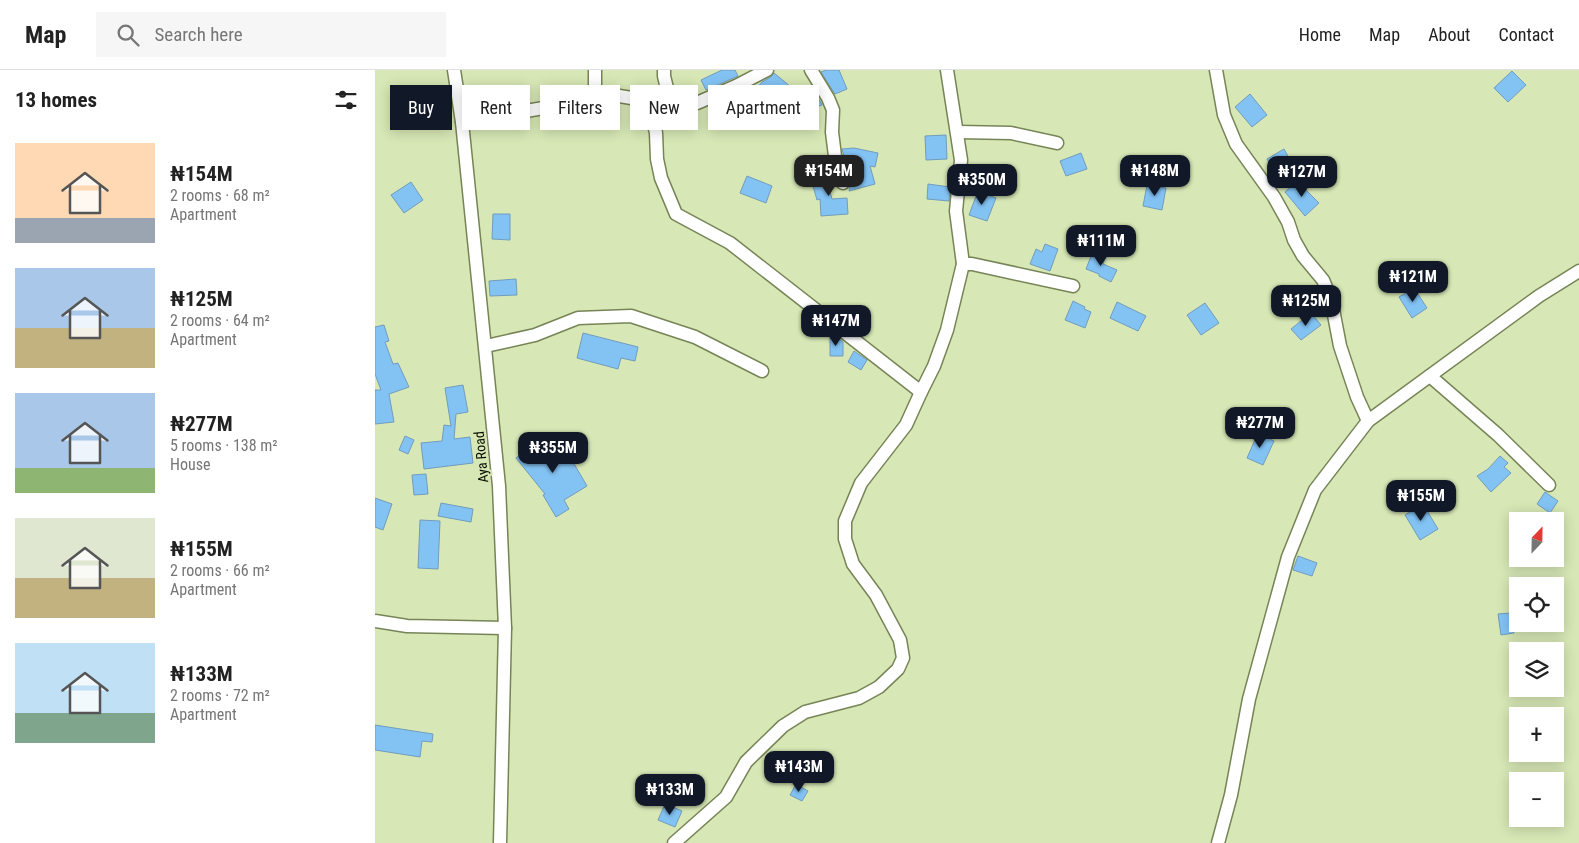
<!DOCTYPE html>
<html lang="en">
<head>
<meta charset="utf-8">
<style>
	:root { --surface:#fff; --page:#f6f6f6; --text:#222; --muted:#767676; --line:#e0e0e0; --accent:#111827 }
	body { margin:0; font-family:"Roboto Condensed",sans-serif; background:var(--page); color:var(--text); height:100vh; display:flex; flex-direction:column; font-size:19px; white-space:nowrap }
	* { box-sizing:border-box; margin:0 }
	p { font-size:16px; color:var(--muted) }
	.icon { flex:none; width:28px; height:28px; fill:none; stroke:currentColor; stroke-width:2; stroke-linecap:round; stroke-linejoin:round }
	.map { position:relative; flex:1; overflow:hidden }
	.drawer { display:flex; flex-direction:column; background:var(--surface); width:375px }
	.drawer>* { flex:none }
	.guide { position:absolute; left:15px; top:15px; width:475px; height:45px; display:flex; gap:10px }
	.needle { width:32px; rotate:22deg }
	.buttons { position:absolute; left:1134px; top:442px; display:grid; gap:10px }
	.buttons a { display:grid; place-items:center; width:55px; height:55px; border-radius:0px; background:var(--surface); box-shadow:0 2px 12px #0003; font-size:25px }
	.price { position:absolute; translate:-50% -42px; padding:0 11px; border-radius:10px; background:var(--accent); color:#fff; font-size:16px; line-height:32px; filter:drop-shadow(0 1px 2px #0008) }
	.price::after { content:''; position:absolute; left:50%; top:30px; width:15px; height:11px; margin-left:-8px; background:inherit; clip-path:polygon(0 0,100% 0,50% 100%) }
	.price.current { background:#222; color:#fff }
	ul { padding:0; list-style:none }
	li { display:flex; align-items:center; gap:15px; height:125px; padding:0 15px }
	li span { display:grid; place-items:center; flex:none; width:140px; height:100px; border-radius:0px; color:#555 }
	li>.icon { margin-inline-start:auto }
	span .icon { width:60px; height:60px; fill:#fffc; stroke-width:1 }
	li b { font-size:21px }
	h2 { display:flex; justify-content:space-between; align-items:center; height:60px; padding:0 15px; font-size:21px }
	.pill { padding:0 18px; border-radius:0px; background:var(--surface); box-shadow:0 2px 12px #0003; font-size:18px; line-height:45px }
	.pill.current { background:var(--accent); color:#fff }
	header { display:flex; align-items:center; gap:30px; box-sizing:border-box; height:70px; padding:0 25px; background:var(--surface); border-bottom:1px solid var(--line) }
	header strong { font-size:24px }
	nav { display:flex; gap:28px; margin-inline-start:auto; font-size:18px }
	.search { width:350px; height:45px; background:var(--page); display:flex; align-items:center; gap:12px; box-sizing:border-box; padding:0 18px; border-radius:0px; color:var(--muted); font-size:19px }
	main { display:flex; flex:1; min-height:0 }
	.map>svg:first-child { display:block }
	.building { fill:#83c3f4; stroke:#719cbd }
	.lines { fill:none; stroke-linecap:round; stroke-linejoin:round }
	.minor-casing { stroke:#768456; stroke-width:15 }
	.minor { stroke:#fff; stroke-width:12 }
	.labels { text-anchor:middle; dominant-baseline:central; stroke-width:4.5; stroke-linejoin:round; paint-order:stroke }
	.street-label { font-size:14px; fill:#090d01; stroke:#d7e7b5 }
</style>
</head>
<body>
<header>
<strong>Map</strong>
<div class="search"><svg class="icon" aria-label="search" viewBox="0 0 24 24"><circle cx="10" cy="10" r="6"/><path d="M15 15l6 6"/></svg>Search here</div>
<nav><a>Home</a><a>Map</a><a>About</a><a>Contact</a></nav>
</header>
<main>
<section class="drawer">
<h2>13 homes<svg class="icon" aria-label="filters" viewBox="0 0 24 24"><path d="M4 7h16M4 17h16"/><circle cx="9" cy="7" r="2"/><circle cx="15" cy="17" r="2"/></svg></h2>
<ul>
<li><span style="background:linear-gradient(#ffd9b3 75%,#9aa5b1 0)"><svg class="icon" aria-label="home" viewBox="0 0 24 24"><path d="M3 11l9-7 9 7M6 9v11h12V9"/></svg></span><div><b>₦154M</b><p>2 rooms · 68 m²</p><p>Apartment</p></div></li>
<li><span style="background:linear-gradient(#a9c7e8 60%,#c2b280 0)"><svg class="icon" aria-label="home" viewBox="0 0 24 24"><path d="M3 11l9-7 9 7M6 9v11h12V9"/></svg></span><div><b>₦125M</b><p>2 rooms · 64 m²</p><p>Apartment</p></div></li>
<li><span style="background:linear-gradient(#a9c7e8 75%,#8fb573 0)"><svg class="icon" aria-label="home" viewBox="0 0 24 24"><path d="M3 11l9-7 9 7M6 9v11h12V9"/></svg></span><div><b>₦277M</b><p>5 rooms · 138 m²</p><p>House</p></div></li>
<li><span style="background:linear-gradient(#dfe7d0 60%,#c2b280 0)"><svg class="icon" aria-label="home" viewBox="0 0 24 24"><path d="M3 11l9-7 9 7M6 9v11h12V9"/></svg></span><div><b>₦155M</b><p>2 rooms · 66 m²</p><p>Apartment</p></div></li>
<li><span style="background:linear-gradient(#bfe0f5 70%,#7fa58c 0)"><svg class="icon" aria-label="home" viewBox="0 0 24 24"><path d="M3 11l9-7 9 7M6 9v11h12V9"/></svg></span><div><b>₦133M</b><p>2 rooms · 72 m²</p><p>Apartment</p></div></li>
</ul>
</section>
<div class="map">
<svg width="1204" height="773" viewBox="0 0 1204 773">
	<rect width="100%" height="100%" fill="#d7e7b5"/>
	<!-- building -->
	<g class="building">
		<path d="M347,0H360L363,6L331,20L326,10Z"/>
		<path d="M451,0H464L472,19L460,24L446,2Z"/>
		<path d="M1137,1L1151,15L1133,32L1119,18Z"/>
		<path d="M399,3L422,22L420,24L437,17L447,35L426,43L419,25L407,40L381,19L387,12L396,7Z"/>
		<path d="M875,24L892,45L877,57L860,37Z"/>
		<path d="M571,65L572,89L551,90L550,66Z"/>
		<path d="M479,78L503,83L500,97L495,96L500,114L474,121L476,111L467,79Z"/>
		<path d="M909,79L919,97L901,106L892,89Z"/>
		<path d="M706,83L712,99L691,106L685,91Z"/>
		<path d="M457,103L459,112L453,114L457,129L472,128L473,144L446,146L445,129L442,130L436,109Z"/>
		<path d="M372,106L397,116L391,133L365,123Z"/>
		<path d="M922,111L944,133L930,146L910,122Z"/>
		<path d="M36,112L48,130L29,143L16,125Z"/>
		<path d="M553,114L575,117L574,131L552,129Z"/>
		<path d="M772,115L791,118L787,140L768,136Z"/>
		<path d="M603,121L621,128L612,151L594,145Z"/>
		<path d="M118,144H135V170L117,169Z"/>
		<path d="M670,174L683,179L675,201L655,194L661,179L667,182Z"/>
		<path d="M718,181L731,186L728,194L742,200L736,212L724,206V204L711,199Z"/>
		<path d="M141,209L142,225L115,226L114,211Z"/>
		<path d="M943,218L946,235L926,237L924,220Z"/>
		<path d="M1039,218L1052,238L1037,248L1024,227Z"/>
		<path d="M698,231L710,237L709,239L716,242L710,258L690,250Z"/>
		<path d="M742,232L771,246L763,261L735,248Z"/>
		<path d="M830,233L844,253L826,265L812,245Z"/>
		<path d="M936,243L946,255L926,270L916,259Z"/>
		<path d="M9,255L14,271L10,272L18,294L23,293L34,317L14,324L19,352L0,354V320H6L0,304V257Z"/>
		<path d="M208,263L263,277L260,291L246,288L243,299L202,288Z"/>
		<path d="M455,268H463L468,272V286H455Z"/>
		<path d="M479,281L492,290L486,300L473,292Z"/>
		<path d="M88,315L93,342L81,344L79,369L95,367L98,393L49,399L46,373L67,371L69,355L76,356L70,318Z"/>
		<path d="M883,363L899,371L888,395L872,388Z"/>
		<path d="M30,366L39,370L33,384L24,380Z"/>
		<path d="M178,366L198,392L212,416L189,430L194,439L181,447L168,425L170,424L141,388L155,377L158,380Z"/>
		<path d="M1125,386L1133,393L1129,397L1136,403L1116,422L1102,406L1113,399Z"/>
		<path d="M51,404L53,424L39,425L37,405Z"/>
		<path d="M1170,422L1183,431L1175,443L1162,434Z"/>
		<path d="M0,428L17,434L8,460L0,457Z"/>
		<path d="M66,433L98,439L96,452L63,446Z"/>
		<path d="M1048,434L1063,459L1045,470L1030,445Z"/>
		<path d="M45,450L65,451L63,499L43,498Z"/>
		<path d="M923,486L942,493L937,506L918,500Z"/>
		<path d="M1136,543L1139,563L1126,565L1123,544Z"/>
		<path d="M0,655L58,664L57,672L47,671L45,687L0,680Z"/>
		<path d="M421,714L433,721L427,731L415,725Z"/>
		<path d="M290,734L307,741L300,757L283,750Z"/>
	</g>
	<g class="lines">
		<defs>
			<g id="minor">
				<path d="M79,0L87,52L124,416L130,558L125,773"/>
				<path d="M289,0V6L296,35"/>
				<path d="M436,0L453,28L458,40L457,62L460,86L468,113"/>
				<path d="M841,0L849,45L861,74L899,127L913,152L919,170L928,186L948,210L956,229L965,276L982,327L993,351"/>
				<path d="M220,25V0"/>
				<path d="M273,30L281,63L282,89L286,108L301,144L355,173L546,322"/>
				<path d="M87,52L180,36L220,25H238L306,36L322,33L361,16L392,0"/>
				<path d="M583,62L636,63L682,73"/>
				<path d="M588,194H597L698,216"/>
				<path d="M111,276L160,265L203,248L256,246L320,267L387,301"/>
				<path d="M1055,306L1123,365L1174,415"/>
				<path d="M0,551L32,556L130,558"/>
				<path d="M299,773L351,727L371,692L408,656L430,642L484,628L504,617L523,599L528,588L525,570L501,525L478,494L470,469V451L486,413L531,355L546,322L559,296L572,260L588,194L581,141L586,90L572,0"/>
				<path d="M843,773L856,725L874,629L913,487L940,420L993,351L1164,226L1204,201"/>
			</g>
		</defs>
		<!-- minor casing -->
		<use href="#minor" class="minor-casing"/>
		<!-- minor -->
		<use href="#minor" class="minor"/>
	</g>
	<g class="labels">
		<!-- street labels -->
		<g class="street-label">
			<text transform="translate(106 387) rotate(-95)">Aya Road</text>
		</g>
	</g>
</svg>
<div class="buttons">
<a><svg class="needle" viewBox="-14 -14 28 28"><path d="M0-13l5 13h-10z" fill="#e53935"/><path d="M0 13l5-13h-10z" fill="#767676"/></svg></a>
<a><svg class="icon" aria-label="locate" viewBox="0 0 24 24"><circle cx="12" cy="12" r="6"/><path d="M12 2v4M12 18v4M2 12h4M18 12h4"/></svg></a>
<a><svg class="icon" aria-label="layers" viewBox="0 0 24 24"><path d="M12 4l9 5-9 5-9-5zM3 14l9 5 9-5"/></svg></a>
<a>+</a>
<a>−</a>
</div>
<b class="price current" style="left:454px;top:127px">₦154M</b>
<b class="price" style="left:780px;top:127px">₦148M</b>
<b class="price" style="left:927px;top:128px">₦127M</b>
<b class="price" style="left:607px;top:136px">₦350M</b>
<b class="price" style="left:726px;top:197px">₦111M</b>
<b class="price" style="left:1038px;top:233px">₦121M</b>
<b class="price" style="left:931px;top:257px">₦125M</b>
<b class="price" style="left:461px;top:277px">₦147M</b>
<b class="price" style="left:885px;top:379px">₦277M</b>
<b class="price" style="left:178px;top:404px">₦355M</b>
<b class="price" style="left:1046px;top:452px">₦155M</b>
<b class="price" style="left:424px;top:723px">₦143M</b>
<b class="price" style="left:295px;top:746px">₦133M</b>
<div class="guide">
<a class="pill current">Buy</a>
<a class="pill">Rent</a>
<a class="pill">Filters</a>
<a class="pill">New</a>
<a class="pill">Apartment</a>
</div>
</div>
</main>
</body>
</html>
